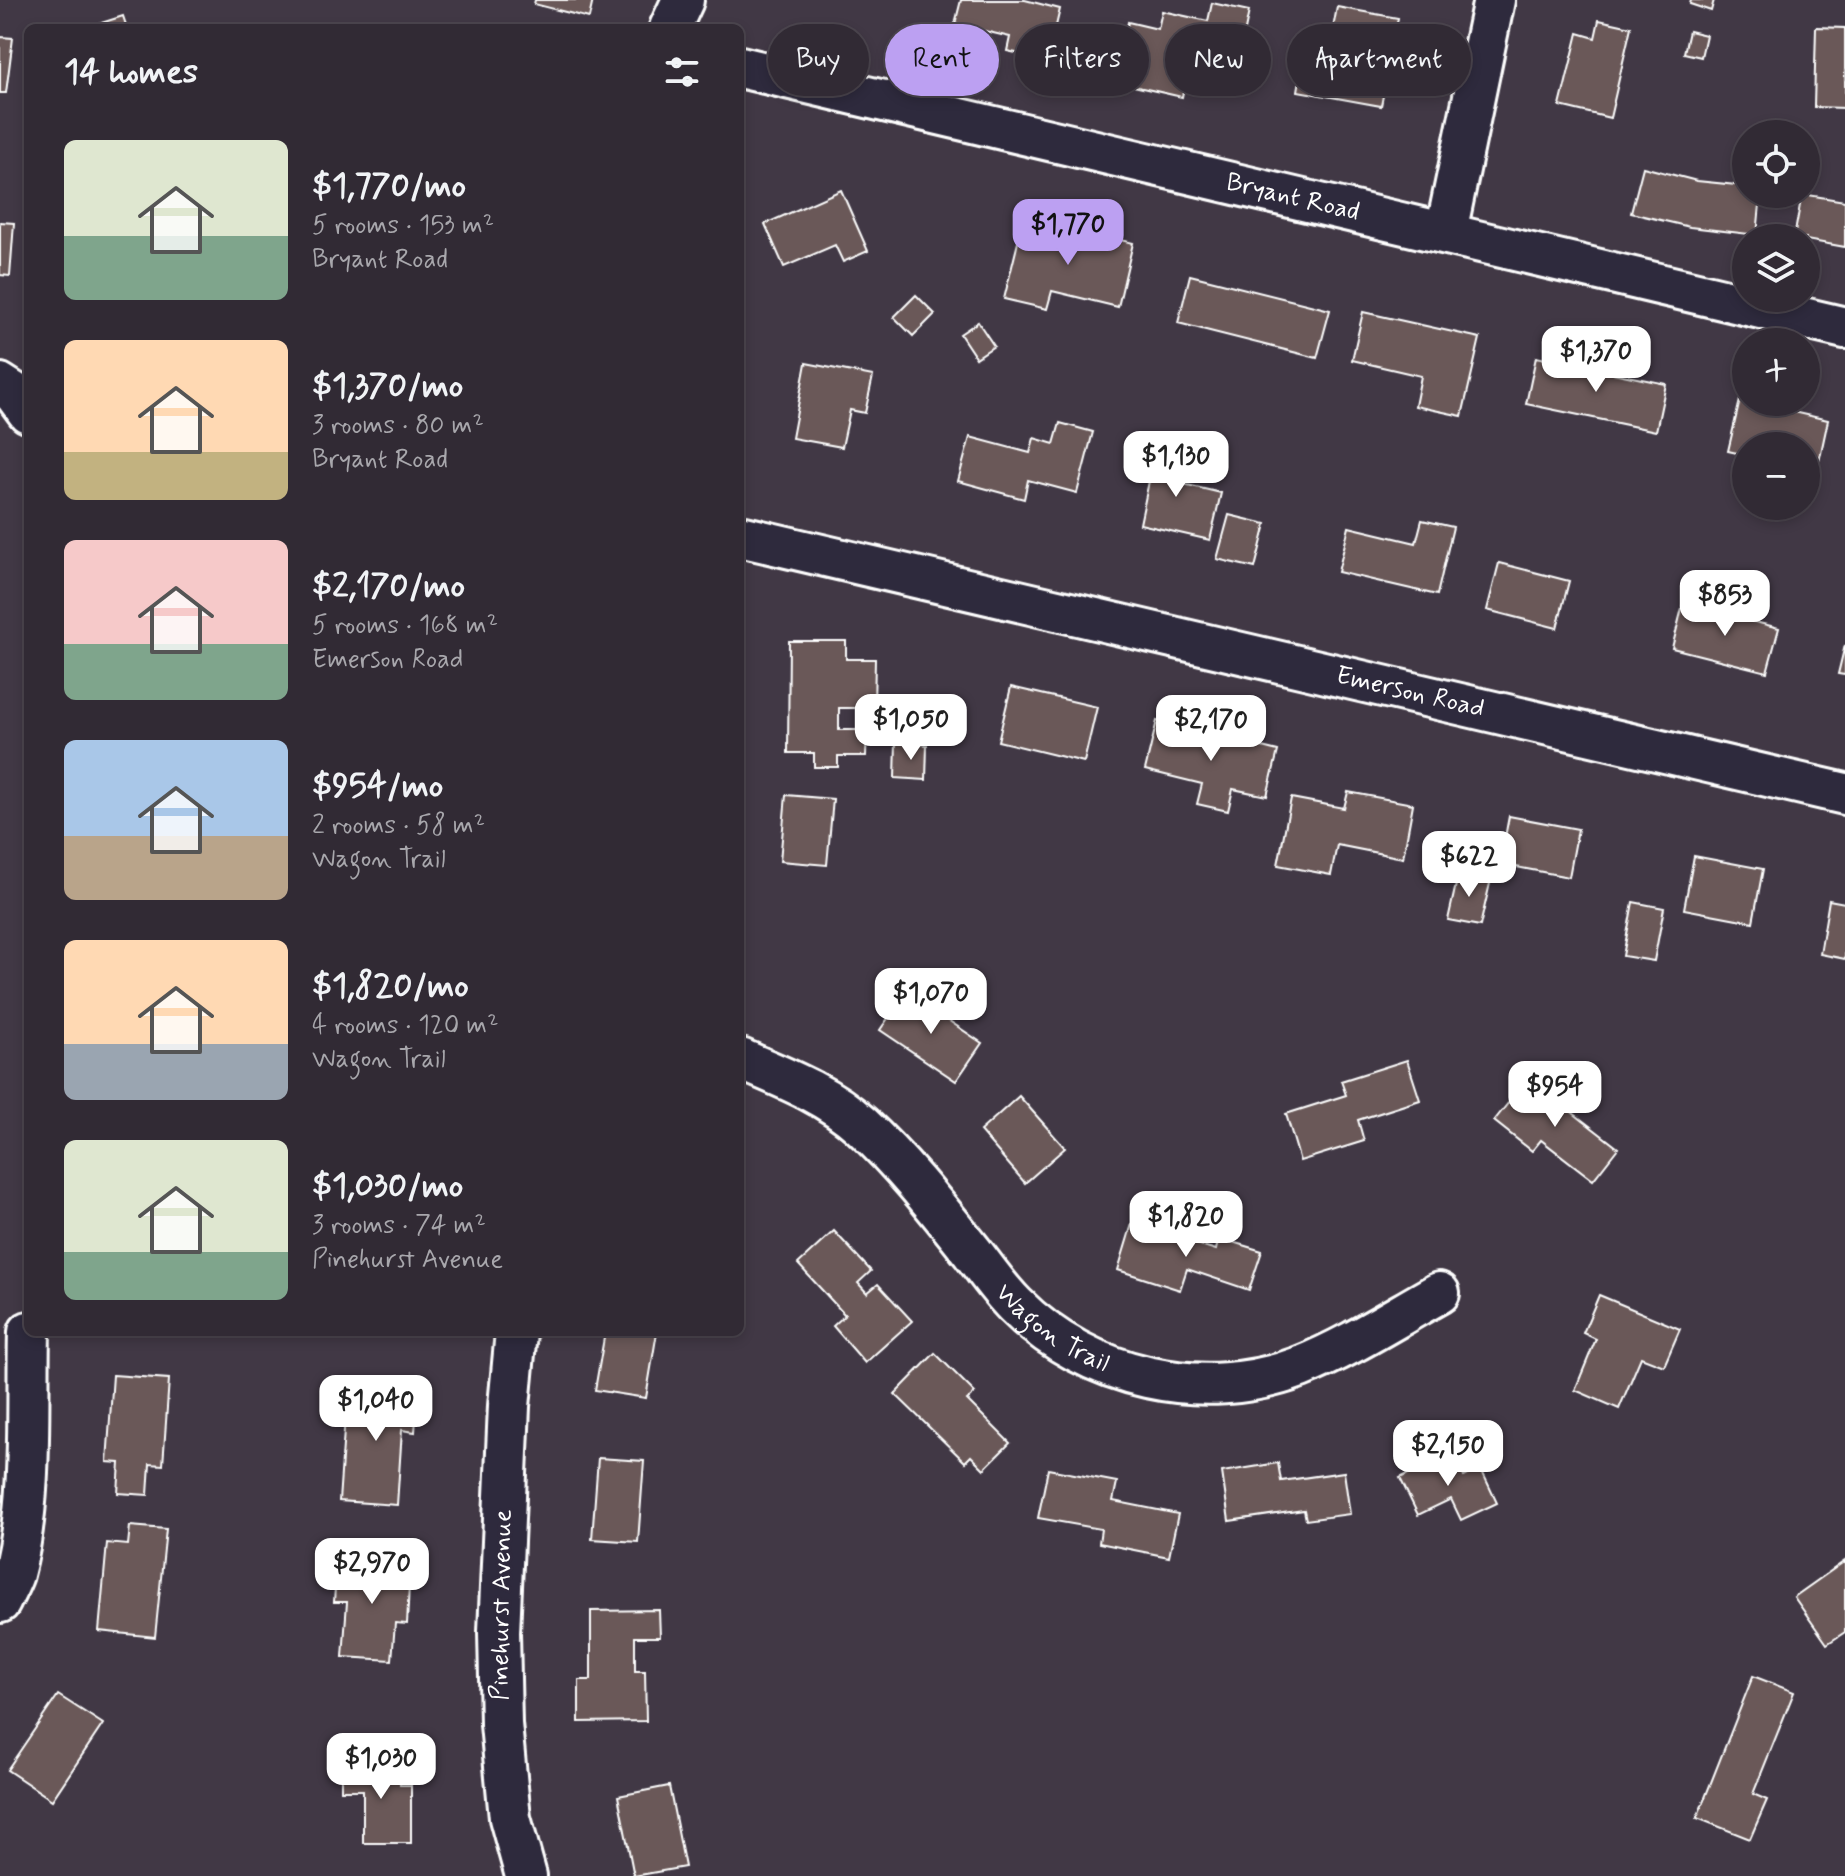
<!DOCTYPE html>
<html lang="en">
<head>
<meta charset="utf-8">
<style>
	:root { --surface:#312a34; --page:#3d3640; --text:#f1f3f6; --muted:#a8a7ac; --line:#4c464f; --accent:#bca0f2 }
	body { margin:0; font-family:Mynerve,sans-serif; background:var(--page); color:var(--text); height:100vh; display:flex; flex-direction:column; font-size:30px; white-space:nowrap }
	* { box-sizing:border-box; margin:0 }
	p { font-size:26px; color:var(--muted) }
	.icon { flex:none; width:44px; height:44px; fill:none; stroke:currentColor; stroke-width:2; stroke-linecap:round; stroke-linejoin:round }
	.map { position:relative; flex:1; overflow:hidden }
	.panel { position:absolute; left:24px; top:24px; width:720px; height:1312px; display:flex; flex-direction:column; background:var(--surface); border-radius:12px; box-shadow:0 4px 12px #0003,0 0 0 2px var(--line) }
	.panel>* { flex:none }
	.hud { position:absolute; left:768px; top:24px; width:760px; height:72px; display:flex; gap:16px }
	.buttons { position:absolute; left:1732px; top:120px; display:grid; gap:16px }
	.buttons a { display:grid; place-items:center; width:88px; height:88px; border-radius:50%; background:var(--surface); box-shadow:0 4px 12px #0003,0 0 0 2px var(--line); font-size:40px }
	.price { position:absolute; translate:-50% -68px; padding:0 18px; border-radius:16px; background:#fff; color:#222; font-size:26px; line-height:52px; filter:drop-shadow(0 2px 4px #0008) }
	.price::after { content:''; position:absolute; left:50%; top:48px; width:24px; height:18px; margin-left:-12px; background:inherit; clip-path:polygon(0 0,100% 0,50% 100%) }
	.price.active { background:var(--accent); color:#111 }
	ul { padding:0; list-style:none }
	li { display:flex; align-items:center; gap:24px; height:200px; padding:0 40px }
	li span { display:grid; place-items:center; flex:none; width:224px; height:160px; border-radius:12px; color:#555 }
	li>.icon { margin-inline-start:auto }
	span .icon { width:96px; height:96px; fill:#fffc; stroke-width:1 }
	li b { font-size:34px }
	h2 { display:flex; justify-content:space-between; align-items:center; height:96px; padding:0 40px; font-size:34px }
	.chip { padding:0 28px; border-radius:36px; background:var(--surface); box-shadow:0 4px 12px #0003,0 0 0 2px var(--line); font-size:28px; line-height:72px }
	.chip.active { background:var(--accent); color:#111 }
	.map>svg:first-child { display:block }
	.building { fill:#6a5958; stroke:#fff; stroke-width:2 }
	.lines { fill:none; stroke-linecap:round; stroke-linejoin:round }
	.minor-casing { stroke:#fff; stroke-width:46 }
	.minor { stroke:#2f2a3d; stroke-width:40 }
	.labels { text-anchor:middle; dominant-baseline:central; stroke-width:6; stroke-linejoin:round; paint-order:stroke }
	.street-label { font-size:26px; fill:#fff; stroke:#2f2a3d }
</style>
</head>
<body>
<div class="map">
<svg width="1845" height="1876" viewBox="0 0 1845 1876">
	<rect width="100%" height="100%" fill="#413845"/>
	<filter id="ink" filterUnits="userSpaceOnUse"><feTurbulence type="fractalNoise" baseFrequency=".0125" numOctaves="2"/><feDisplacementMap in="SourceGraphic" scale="16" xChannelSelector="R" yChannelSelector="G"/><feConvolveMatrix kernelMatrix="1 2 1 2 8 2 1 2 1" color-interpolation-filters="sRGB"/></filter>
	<g filter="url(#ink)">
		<!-- building -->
		<g class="building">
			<path d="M535,0H593L589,18L534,4Z"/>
			<path d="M961,0H1025L1060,9L1048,60L1007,51L1010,37L955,24Z"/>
			<path d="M1691,0H1714L1711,11L1690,4Z"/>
			<path d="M1212,3L1249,11L1235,78L1188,68L1182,97L1116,82L1128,22L1158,29L1162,11L1208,21Z"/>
			<path d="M1337,7L1398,18L1381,106L1298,91L1305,50L1328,55Z"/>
			<path d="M123,16L127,28H86Z"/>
			<path d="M1599,20L1631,27L1610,118L1560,106L1578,33L1595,38Z"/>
			<path d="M1816,27L1845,28V108L1814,107Z"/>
			<path d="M1689,31L1706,35L1701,57L1684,53Z"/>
			<path d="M0,37L13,38L6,93H0Z"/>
			<path d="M1643,167L1697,181L1746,186V194H1761L1757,235L1690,227L1631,213Z"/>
			<path d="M841,190L868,251L843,262L835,245L784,267L765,224Z"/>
			<path d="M1802,194L1845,201V247L1806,240V238H1794Z"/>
			<path d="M0,222L14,223L10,276L0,275Z"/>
			<path d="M1050,223L1133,243L1118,307L1052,291L1047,309L1004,299L1021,230L1047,237Z"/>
			<path d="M1190,275L1330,310L1317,358L1178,323Z"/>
			<path d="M916,295L935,314L913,336L894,317Z"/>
			<path d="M1363,312L1480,338L1462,416L1415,406L1421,376L1352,360Z"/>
			<path d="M978,322L994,346L976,358L960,334Z"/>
			<path d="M1536,357L1666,384L1656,431L1526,404Z"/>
			<path d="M806,363L873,376L865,413L850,410L842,447L792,438Z"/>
			<path d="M1740,400L1828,420L1817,471L1806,469V446H1746V455L1728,451Z"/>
			<path d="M1060,423L1093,432L1077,493L1028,480L1024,499L958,481L970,437L1030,453L1034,438L1054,444Z"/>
			<path d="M1147,451L1185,460L1179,483L1221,493L1210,540L1140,524L1149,481L1140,479Z"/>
			<path d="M1229,515L1266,524L1255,568L1217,559Z"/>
			<path d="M1422,520L1453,527L1437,595L1338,572L1349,527L1416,543Z"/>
			<path d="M1499,563L1569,581L1557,628L1487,610Z"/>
			<path d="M1683,604L1779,628L1767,672L1672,648Z"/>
			<path d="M789,641H846V659H875L874,708H839V730H867L866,756H838V767H814V753H788Z"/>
			<path d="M1845,645V675L1838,674Z"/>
			<path d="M1011,687L1097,707L1084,762L998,741Z"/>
			<path d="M1157,721L1278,751L1267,796L1233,789L1228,811L1197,804L1202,784L1145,770Z"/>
			<path d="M896,743L927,745L926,780L895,778Z"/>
			<path d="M1348,792L1413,804L1403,858L1337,845L1331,875L1278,865L1291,798L1344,808Z"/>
			<path d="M786,795L833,799L827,865L780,861Z"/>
			<path d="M1509,816L1578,829L1569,877L1500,864Z"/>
			<path d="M1694,856L1763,869L1753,922L1684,909Z"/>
			<path d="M1459,871L1491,879L1480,926L1448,920Z"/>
			<path d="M1829,900L1845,903V959L1820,954Z"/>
			<path d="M1633,902L1664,908L1654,961L1623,956Z"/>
			<path d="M906,992L982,1043L956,1081L880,1030Z"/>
			<path d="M1407,1060L1420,1100L1358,1120L1364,1141L1300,1161L1286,1114L1346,1095L1341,1081Z"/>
			<path d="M1528,1078L1618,1148L1593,1180L1541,1140L1532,1151L1494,1121Z"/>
			<path d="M1019,1096L1065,1148L1025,1183L980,1131Z"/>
			<path d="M1132,1224L1216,1250L1219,1238L1262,1251L1249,1290L1187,1269L1180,1290L1118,1270Z"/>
			<path d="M834,1231L871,1271L858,1283L867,1293L878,1284L912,1321L865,1363L833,1326L845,1315L798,1264Z"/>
			<path d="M1599,1295L1680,1329L1664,1366L1641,1357L1619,1409L1575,1390L1596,1339L1583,1333Z"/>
			<path d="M605,1332H657L646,1398L595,1390Z"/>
			<path d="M935,1353L975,1393L967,1400L1010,1443L984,1469L971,1456L965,1462L895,1394Z"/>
			<path d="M113,1375L169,1379L163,1465L150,1464L148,1495L118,1493L120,1463L107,1462Z"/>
			<path d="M402,1380L419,1381L415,1432L402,1430L397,1505L339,1501L347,1388L402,1392Z"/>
			<path d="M1452,1452L1464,1477L1481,1469L1497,1503L1461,1520L1451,1499L1418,1515L1400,1478Z"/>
			<path d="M598,1458L644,1461L638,1542L592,1539Z"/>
			<path d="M1278,1463L1281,1481L1344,1472L1350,1514L1306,1520L1304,1510L1229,1521L1222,1472Z"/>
			<path d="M1048,1469L1117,1482L1113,1501L1178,1514L1169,1557L1099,1543L1101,1529L1038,1518Z"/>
			<path d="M130,1526L166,1529L155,1637L99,1631L107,1543L128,1545Z"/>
			<path d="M337,1560L410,1565L407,1624L395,1623L392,1660L343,1657L347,1602H334Z"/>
			<path d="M1845,1561V1632L1827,1644L1794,1597Z"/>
			<path d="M659,1610L660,1637H635V1671H645L646,1721L579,1722V1680H591V1611Z"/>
			<path d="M1753,1676L1794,1692L1753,1794L1767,1800L1750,1839L1697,1818Z"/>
			<path d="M58,1695L103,1724L52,1800L7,1770Z"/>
			<path d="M341,1763H400V1785H411V1843H363V1790H341Z"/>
			<path d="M669,1786L685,1867L634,1876L618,1796Z"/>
		</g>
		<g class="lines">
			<defs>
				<g id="minor">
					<path d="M670,28L683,0"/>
					<path id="s1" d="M740,67L1845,328"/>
					<path d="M1446,232L1494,0"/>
					<path d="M0,384L14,393L28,412"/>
					<path id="s2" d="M740,536L1845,794"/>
					<path id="s3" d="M740,1059C782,1077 827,1094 861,1125C903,1164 938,1209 973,1253C986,1270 999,1289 1015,1305C1087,1378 1203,1404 1300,1367C1348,1348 1394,1318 1439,1293"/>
					<path d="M516,1332L509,1406L499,1632L501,1724L510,1818L526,1876"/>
					<path d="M0,1602C4,1593 10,1583 13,1574C33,1501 27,1407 29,1332"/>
				</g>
			</defs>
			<!-- minor casing -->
			<use href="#minor" class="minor-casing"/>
			<!-- minor -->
			<use href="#minor" class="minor"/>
		</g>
	</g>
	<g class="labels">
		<!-- street labels -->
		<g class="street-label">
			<text stroke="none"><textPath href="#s1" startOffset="568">Bryant Road</textPath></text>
			<text stroke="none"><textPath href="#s2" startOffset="688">Emerson Road</textPath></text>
			<text stroke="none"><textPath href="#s3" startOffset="420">Wagon Trail</textPath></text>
			<text transform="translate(502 1605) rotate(-89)">Pinehurst Avenue</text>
		</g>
	</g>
</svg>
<div class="buttons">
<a><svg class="icon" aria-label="locate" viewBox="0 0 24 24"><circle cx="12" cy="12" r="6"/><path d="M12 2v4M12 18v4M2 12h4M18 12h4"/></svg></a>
<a><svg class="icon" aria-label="layers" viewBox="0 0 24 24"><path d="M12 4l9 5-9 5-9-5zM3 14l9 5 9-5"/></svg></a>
<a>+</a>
<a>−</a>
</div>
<b class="price active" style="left:1068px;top:267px">$1,770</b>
<b class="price" style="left:1596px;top:394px">$1,370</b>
<b class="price" style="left:1176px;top:499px">$1,130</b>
<b class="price" style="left:1725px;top:638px">$853</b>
<b class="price" style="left:911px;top:762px">$1,050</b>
<b class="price" style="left:1211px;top:763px">$2,170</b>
<b class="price" style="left:1469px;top:899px">$622</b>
<b class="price" style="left:931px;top:1036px">$1,070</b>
<b class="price" style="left:1555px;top:1129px">$954</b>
<b class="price" style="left:1186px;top:1259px">$1,820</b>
<b class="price" style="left:376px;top:1443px">$1,040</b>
<b class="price" style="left:1448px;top:1488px">$2,150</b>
<b class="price" style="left:372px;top:1606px">$2,970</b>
<b class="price" style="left:381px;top:1801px">$1,030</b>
<div class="hud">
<a class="chip">Buy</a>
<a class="chip active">Rent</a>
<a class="chip">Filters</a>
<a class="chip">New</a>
<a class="chip">Apartment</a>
</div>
<section class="panel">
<h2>14 homes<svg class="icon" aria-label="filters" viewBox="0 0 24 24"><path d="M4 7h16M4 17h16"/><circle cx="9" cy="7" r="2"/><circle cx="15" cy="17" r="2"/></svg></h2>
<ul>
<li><span style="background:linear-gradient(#dfe7d0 60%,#7fa58c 0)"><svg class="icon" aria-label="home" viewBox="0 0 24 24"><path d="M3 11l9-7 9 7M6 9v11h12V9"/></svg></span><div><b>$1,770/mo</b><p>5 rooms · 153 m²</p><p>Bryant Road</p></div></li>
<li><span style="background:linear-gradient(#ffd9b3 70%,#c2b280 0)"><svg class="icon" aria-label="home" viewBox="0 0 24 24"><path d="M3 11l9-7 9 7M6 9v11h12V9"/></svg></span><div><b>$1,370/mo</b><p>3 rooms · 80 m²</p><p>Bryant Road</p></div></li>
<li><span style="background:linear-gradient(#f6c9c9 65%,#7fa58c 0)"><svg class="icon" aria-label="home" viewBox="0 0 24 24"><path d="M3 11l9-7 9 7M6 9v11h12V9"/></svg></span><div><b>$2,170/mo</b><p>5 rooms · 168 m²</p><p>Emerson Road</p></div></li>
<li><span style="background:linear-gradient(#a9c7e8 60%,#b9a48a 0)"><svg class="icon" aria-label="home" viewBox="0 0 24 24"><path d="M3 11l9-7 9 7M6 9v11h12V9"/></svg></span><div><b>$954/mo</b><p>2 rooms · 58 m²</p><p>Wagon Trail</p></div></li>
<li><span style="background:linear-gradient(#ffd9b3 65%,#9aa5b1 0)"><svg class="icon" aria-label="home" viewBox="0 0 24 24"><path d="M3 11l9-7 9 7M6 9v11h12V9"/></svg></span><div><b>$1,820/mo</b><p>4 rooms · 120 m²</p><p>Wagon Trail</p></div></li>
<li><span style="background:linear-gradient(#dfe7d0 70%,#7fa58c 0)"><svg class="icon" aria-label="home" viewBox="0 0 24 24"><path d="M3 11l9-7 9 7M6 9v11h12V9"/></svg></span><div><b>$1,030/mo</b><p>3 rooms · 74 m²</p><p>Pinehurst Avenue</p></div></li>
</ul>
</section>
</div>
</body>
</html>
